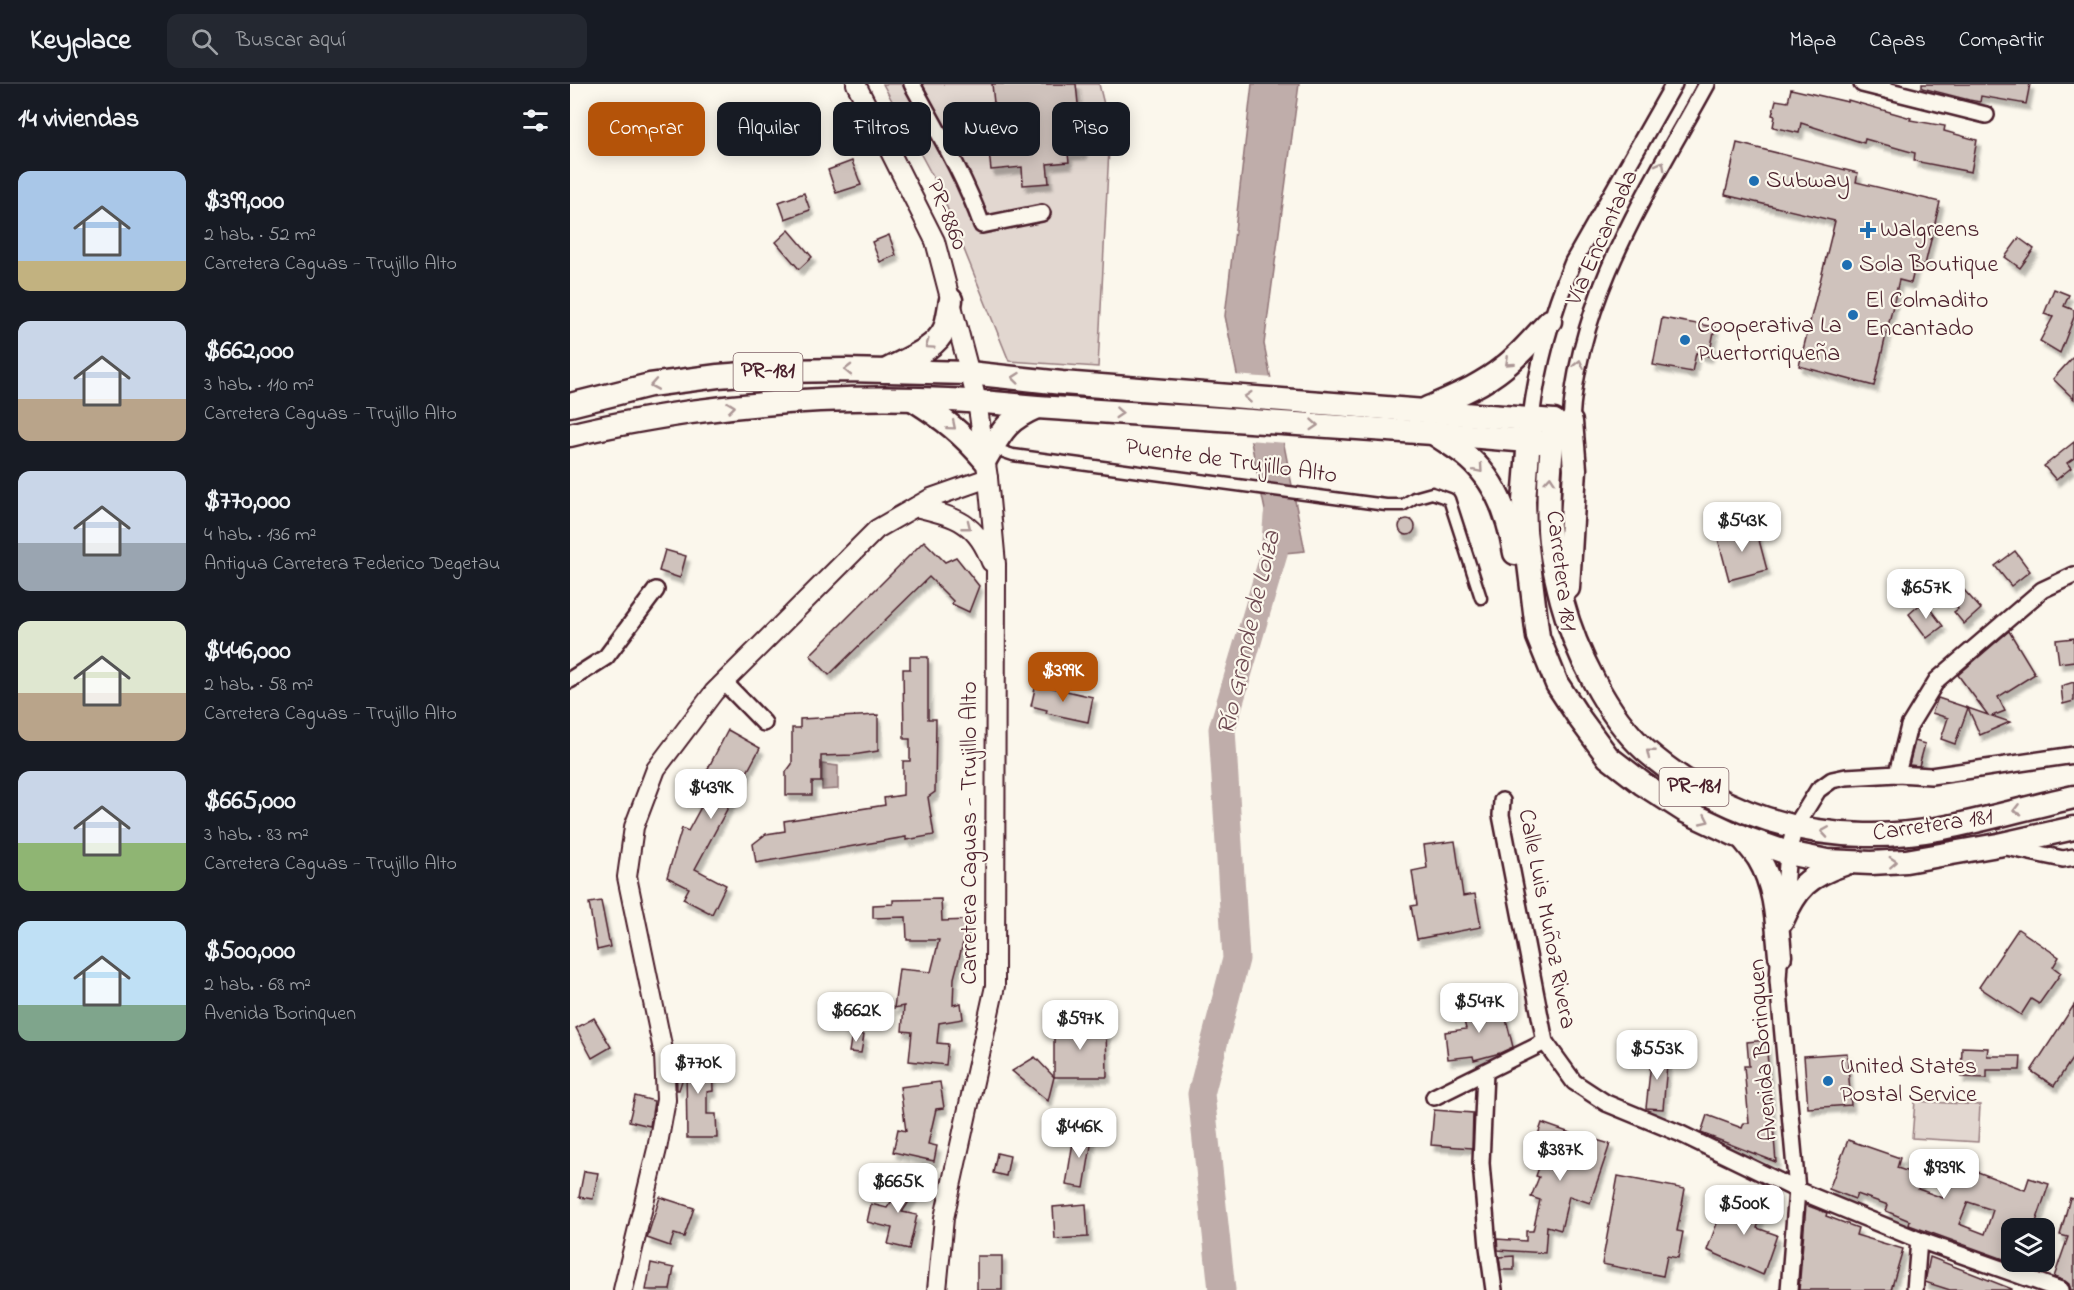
<!DOCTYPE html>
<html lang="es">
<head>
<meta charset="utf-8">
<style>
	:root { --surface:#171b24; --page:#242831; --text:#f1f3f6; --muted:#9ea1a6; --line:#363941; --accent:#b45309 }
	body { margin:0; font-family:"Indie Flower",sans-serif; background:var(--page); color:var(--text); height:100vh; display:flex; flex-direction:column; font-size:22px; white-space:nowrap }
	* { box-sizing:border-box; margin:0 }
	p { font-size:20px; color:var(--muted) }
	.icon { flex:none; width:33px; height:33px; fill:none; stroke:currentColor; stroke-width:2; stroke-linecap:round; stroke-linejoin:round }
	.map { position:relative; flex:1; overflow:hidden }
	.panel { display:flex; flex-direction:column; background:var(--surface); width:570px }
	.panel>* { flex:none }
	.guide { position:absolute; left:18px; top:18px; width:570px; height:54px; display:flex; gap:12px }
	.fabs { position:absolute; left:1431px; top:1134px; display:grid; gap:12px }
	.fabs a { display:grid; place-items:center; width:54px; height:54px; border-radius:12px; background:var(--surface); box-shadow:0 3px 15px #0003; font-size:30px }
	.price { position:absolute; translate:-50% -51px; padding:0 14px; border-radius:12px; background:#fff; color:#222; font-size:20px; line-height:39px; filter:drop-shadow(0 2px 3px #0008) }
	.price::after { content:''; position:absolute; left:50%; top:36px; width:18px; height:14px; margin-left:-9px; background:inherit; clip-path:polygon(0 0,100% 0,50% 100%) }
	.price.active { background:var(--accent); color:#fff }
	ul { padding:0; list-style:none }
	li { display:flex; align-items:center; gap:18px; height:150px; padding:0 18px }
	li span { display:grid; place-items:center; flex:none; width:168px; height:120px; border-radius:12px; color:#555 }
	li>.icon { margin-inline-start:auto }
	span .icon { width:72px; height:72px; fill:#fffc; stroke-width:1 }
	li b { font-size:26px }
	h2 { display:flex; justify-content:space-between; align-items:center; height:72px; padding:0 18px; font-size:26px }
	.pill { padding:0 21px; border-radius:12px; background:var(--surface); box-shadow:0 3px 15px #0003; font-size:21px; line-height:54px }
	.pill.active { background:var(--accent); color:#fff }
	header { display:flex; align-items:center; gap:36px; box-sizing:border-box; height:84px; padding:0 30px; background:var(--surface); border-bottom:2px solid var(--line) }
	header strong { font-size:28px }
	nav { display:flex; gap:33px; margin-inline-start:auto; font-size:21px }
	.search { width:420px; height:54px; background:var(--page); display:flex; align-items:center; gap:15px; box-sizing:border-box; padding:0 21px; border-radius:12px; color:var(--muted); font-size:22px }
	main { display:flex; flex:1; min-height:0 }
	.map>svg:first-child { display:block }
	.green { fill:#e2d7d0; stroke:#967b7e; stroke-width:1.5 }
	.water { fill:#bfadaa; stroke:#907477; stroke-width:1.5 }
	.pier { fill:#fbf7ec }
	.lines { fill:none; stroke-linecap:round; stroke-linejoin:round }
	.river { stroke:#bfadaa; stroke-width:27 }
	.building { fill:#cfc2bc; stroke:#4a1f2b; stroke-width:1.5; fill-rule:evenodd; filter:url(#shadow) }
	.pedestrian-casing { stroke:#4a1f2b; stroke-width:15 }
	.minor-casing { stroke:#4a1f2b; stroke-width:20 }
	.tertiary-casing { stroke:#4a1f2b; stroke-width:22 }
	.primary-casing { stroke:#4a1f2b; stroke-width:27 }
	.pedestrian { stroke:#fbf7ec; stroke-width:10 }
	.minor { stroke:#fbf7ec; stroke-width:15 }
	.tertiary { stroke:#fbf7ec; stroke-width:18 }
	.primary { stroke:#fbf7ec; stroke-width:22 }
	.oneway { stroke:#ab9695 }
	.poi-dot { fill:#1f6fb2; stroke:#fbf7ec; stroke-width:2 }
	.labels { text-anchor:middle; dominant-baseline:central; stroke-width:4.5; stroke-linejoin:round; paint-order:stroke }
	.shield { fill:#fbf7ec; stroke:#7f6065; stroke-width:1.5 }
	.shield-label { font-size:22px; font-weight:bold; fill:#4a1f2b }
	.poi-label { font-size:24px; fill:#4a1f2b; stroke:#fbf7ec; text-anchor:start }
	.street-label { font-size:24px; fill:#4a1f2b; stroke:#fbf7ec }
	.water-label { font-size:26px; font-style:italic; fill:#6d4a51; stroke:#fbf7ec }
</style>
</head>
<body>
<header>
<strong>Keyplace</strong>
<div class="search"><svg class="icon" aria-label="search" viewBox="0 0 24 24"><circle cx="10" cy="10" r="6"/><path d="M15 15l6 6"/></svg>Buscar aquí</div>
<nav><a>Mapa</a><a>Capas</a><a>Compartir</a></nav>
</header>
<main>
<section class="panel">
<h2>14 viviendas<svg class="icon" aria-label="filters" viewBox="0 0 24 24"><path d="M4 7h16M4 17h16"/><circle cx="9" cy="7" r="2"/><circle cx="15" cy="17" r="2"/></svg></h2>
<ul>
<li><span style="background:linear-gradient(#a9c7e8 75%,#c2b280 0)"><svg class="icon" aria-label="home" viewBox="0 0 24 24"><path d="M3 11l9-7 9 7M6 9v11h12V9"/></svg></span><div><b>$399,000</b><p>2 hab. · 52 m²</p><p>Carretera Caguas - Trujillo Alto</p></div></li>
<li><span style="background:linear-gradient(#c9d6e8 65%,#b9a48a 0)"><svg class="icon" aria-label="home" viewBox="0 0 24 24"><path d="M3 11l9-7 9 7M6 9v11h12V9"/></svg></span><div><b>$662,000</b><p>3 hab. · 110 m²</p><p>Carretera Caguas - Trujillo Alto</p></div></li>
<li><span style="background:linear-gradient(#c9d6e8 60%,#9aa5b1 0)"><svg class="icon" aria-label="home" viewBox="0 0 24 24"><path d="M3 11l9-7 9 7M6 9v11h12V9"/></svg></span><div><b>$770,000</b><p>4 hab. · 136 m²</p><p>Antigua Carretera Federico Degetau</p></div></li>
<li><span style="background:linear-gradient(#dfe7d0 60%,#b9a48a 0)"><svg class="icon" aria-label="home" viewBox="0 0 24 24"><path d="M3 11l9-7 9 7M6 9v11h12V9"/></svg></span><div><b>$446,000</b><p>2 hab. · 58 m²</p><p>Carretera Caguas - Trujillo Alto</p></div></li>
<li><span style="background:linear-gradient(#c9d6e8 60%,#8fb573 0)"><svg class="icon" aria-label="home" viewBox="0 0 24 24"><path d="M3 11l9-7 9 7M6 9v11h12V9"/></svg></span><div><b>$665,000</b><p>3 hab. · 83 m²</p><p>Carretera Caguas - Trujillo Alto</p></div></li>
<li><span style="background:linear-gradient(#bfe0f5 70%,#7fa58c 0)"><svg class="icon" aria-label="home" viewBox="0 0 24 24"><path d="M3 11l9-7 9 7M6 9v11h12V9"/></svg></span><div><b>$500,000</b><p>2 hab. · 68 m²</p><p>Avenida Borinquen</p></div></li>
</ul>
</section>
<div class="map">
<svg width="1504" height="1206" viewBox="0 0 1504 1206">
	<defs>
		<filter id="shadow"><feDropShadow dx="3.5" dy="6" stdDeviation="1.5" flood-color="#0004"/></filter>
	</defs>
	<rect width="100%" height="100%" fill="#fbf7ec"/>
	<filter id="ink" filterUnits="userSpaceOnUse"><feTurbulence type="fractalNoise" baseFrequency=".0167" numOctaves="2"/><feDisplacementMap in="SourceGraphic" scale="12" xChannelSelector="R" yChannelSelector="G"/><feConvolveMatrix kernelMatrix="1 2 1 2 8 2 1 2 1" color-interpolation-filters="sRGB"/></filter>
	<g filter="url(#ink)">
		<!-- green -->
		<g class="green">
			<path d="M313,0H529L540,45L528,283L439,277L370,106Z"/>
			<path d="M1345,1017L1410,1021L1408,1058L1342,1054Z"/>
		</g>
		<!-- water -->
		<g class="water">
			<path d="M682,0H729L694,260L735,467L704,470L655,232Z"/>
			<path d="M252,680L268,682V705L252,706Z"/>
		</g>
		<!-- pier -->
		<path class="pier" d="M664,291L704,294L717,359L678,356Z"/>
		<g class="lines">
			<!-- river -->
			<path class="river" d="M652,1206L631,1010L666,875L652,645L704,470L707,432"/>
		</g>
		<!-- building -->
		<g class="building">
			<path d="M422,0H506L513,69L498,70L499,78L477,80L479,99L453,101L452,83L421,86L414,21L424,19Z"/>
			<path d="M1352,0H1460L1456,20L1411,12L1410,18L1399,16L1352,4Z"/>
			<path d="M1221,5L1278,18V16L1341,34L1340,36L1375,42L1374,47L1407,56L1401,88L1344,77L1345,69L1295,55L1294,59L1231,39L1229,49L1203,43L1205,32L1202,31L1206,16L1218,18Z"/>
			<path d="M1167,59L1288,89L1286,98L1370,118L1355,181L1346,179L1341,199L1329,196L1304,302L1229,282L1265,137L1155,111Z"/>
			<path d="M282,77L291,101L266,109L258,86Z"/>
			<path d="M234,109L240,126L215,135L209,118Z"/>
			<path d="M219,146L242,173L229,185L206,158Z"/>
			<path d="M319,151L326,171L310,178L302,158Z"/>
			<path d="M1449,154L1464,165L1450,184L1435,173Z"/>
			<path d="M1484,205L1499,211L1494,222L1504,226V233L1490,269L1470,257L1483,233L1474,230Z"/>
			<path d="M1092,234L1145,243L1139,272L1126,269L1122,288L1083,281Z"/>
			<path d="M1504,272V315L1483,295Z"/>
			<path d="M1504,358V374L1497,379L1501,384L1486,396L1474,382Z"/>
			<circle cx="837" cy="443" r="8"/>
			<path d="M1185,441L1197,486L1159,496L1147,451Z"/>
			<path d="M354,457L375,478L386,473L409,502L399,528L382,520L383,517L359,493L259,591L240,571Z"/>
			<path d="M95,466L116,472L110,494L89,487Z"/>
			<path d="M1445,467L1460,487L1441,502L1425,482Z"/>
			<path d="M1394,506L1411,525L1394,540L1384,528L1388,525L1384,519V514Z"/>
			<path d="M1354,517L1373,542L1357,554L1339,530Z"/>
			<path d="M1439,547L1465,590L1428,613L1435,627L1422,632L1440,638L1410,651L1398,624L1418,631L1388,591Z"/>
			<path d="M1504,554V577L1489,579L1486,556Z"/>
			<path d="M340,573H358V635H366L365,708L358,713L364,751L336,756V753L186,779L183,760L196,750L215,747L214,737L315,721L314,714L333,711V677H340V655H334L333,585H340Z"/>
			<path d="M1504,598V617L1493,620L1491,602Z"/>
			<path d="M466,600L523,613L518,638L476,629L477,626L461,622Z"/>
			<path d="M1368,614L1398,624L1385,660L1371,655L1378,634L1362,629Z"/>
			<path d="M308,631V667L283,671L251,672V698H242V711H216V688L222,680V644H230V635Z"/>
			<path d="M158,646L190,664L125,785L156,801L142,830L113,815L119,804L97,793L112,744L118,747L132,721L122,715Z"/>
			<path d="M1345,657L1355,660L1349,682L1339,681Z"/>
			<path d="M885,757L893,812L905,810L911,843L847,855L841,822L847,821L842,787L857,784L854,761Z"/>
			<path d="M371,815L372,837L398,836V855H394L384,894L383,921L391,919L393,935L369,939L367,959L378,960L376,981L339,977L342,948L332,947L334,922L324,924L329,885L361,888L369,856H337L336,833L303,834V821L323,820V816Z"/>
			<path d="M31,817L40,863L27,866L19,819Z"/>
			<path d="M1448,845L1489,873L1483,883L1491,889L1469,920L1461,915L1451,931L1409,903Z"/>
			<path d="M907,917L910,929L933,923L943,963L930,969L904,976L903,972L878,975L875,948L896,945L890,921Z"/>
			<path d="M1504,921V972L1484,1002L1461,987Z"/>
			<path d="M24,934L41,963L22,974L6,944Z"/>
			<path d="M536,940L537,993H484V941Z"/>
			<path d="M282,949L294,951L291,969L279,968Z"/>
			<path d="M1196,956L1206,1078L1131,1049L1137,1031L1172,1044L1174,1039H1179L1174,982H1179L1177,958Z"/>
			<path d="M1392,963L1418,964L1417,972H1451L1450,986H1417V994L1391,993Z"/>
			<path d="M1082,969L1098,970L1093,1025L1076,1024Z"/>
			<path d="M1277,969L1281,1021L1238,1024L1234,972Z"/>
			<path d="M142,971L143,1007L137,1008V1030H146L147,1054H117L116,984L109,1006H107L106,972Z"/>
			<path d="M465,973L484,993L478,1017L442,987Z"/>
			<path d="M370,998L374,1024L366,1025L358,1060L367,1062L364,1077L323,1068L328,1045L336,1047L330,1003Z"/>
			<path d="M65,1012L84,1017L80,1042L59,1037Z"/>
			<path d="M864,1026L903,1029L902,1064L861,1061Z"/>
			<path d="M972,1039L1023,1057V1055L1040,1060L1020,1119L999,1112L991,1146L977,1142L975,1169L928,1166L927,1155L956,1157V1147H963L970,1116L961,1113L969,1093L966,1092L975,1066L964,1062Z"/>
			<path d="M505,1046L523,1049L514,1104L496,1101Z"/>
			<path d="M1278,1056L1330,1074L1327,1084L1352,1092L1348,1105L1373,1114L1382,1078L1455,1106L1459,1094L1479,1100L1464,1144H1442V1178L1339,1141L1340,1137L1316,1127L1318,1121L1287,1110L1285,1115L1259,1105ZM1398,1118L1423,1126L1415,1150L1389,1140Z"/>
			<path d="M427,1069L440,1072L436,1092L423,1089Z"/>
			<path d="M14,1087L28,1089L23,1115L9,1113Z"/>
			<path d="M342,1087L354,1095L332,1128L347,1131L339,1165L318,1160L322,1144L297,1138L301,1120L317,1124Z"/>
			<path d="M1048,1092L1115,1105L1107,1147L1113,1148L1108,1174L1097,1172L1093,1192L1032,1180Z"/>
			<path d="M1179,1106L1198,1112L1187,1144L1207,1151L1193,1191L1137,1166L1152,1126L1171,1131Z"/>
			<path d="M90,1113L124,1124L114,1153L104,1150L100,1162L77,1154Z"/>
			<path d="M1500,1114L1504,1115V1206H1501L1499,1200L1495,1197L1484,1193L1498,1153L1490,1151Z"/>
			<path d="M516,1120L518,1153L485,1155L483,1123Z"/>
			<path d="M1236,1121L1257,1129L1256,1132L1288,1144L1286,1151L1333,1165L1321,1206H1229Z"/>
			<rect x="407" y="1172" width="25" height="34"/>
			<path d="M944,1172V1186H931L929,1173Z"/>
			<path d="M1360,1173L1442,1205V1206H1380L1355,1198Z"/>
			<path d="M81,1179L104,1184L100,1206H76Z"/>
		</g>
		<g class="lines">
			<defs>
				<path id="pedestrian" d="M422,364L443,371L816,421H833L844,414L862,409L879,415L911,514"/>
				<g id="minor">
					<path d="M342,0C367,46 394,91 412,141L472,129"/>
					<path d="M1292,0L1416,31"/>
					<path d="M961,334C968,278 981,230 1003,178L1104,0"/>
					<path d="M1001,338C1007,213 1079,106 1137,0"/>
					<path d="M0,596L36,573L86,506"/>
					<path d="M154,598L194,639"/>
					<path d="M1327,690L1339,642L1367,596L1472,506L1504,491"/>
					<path d="M932,717L931,731L975,958L1004,998L1036,1019L1109,1049L1227,1106L1349,1156L1491,1206"/>
					<path d="M1436,763L1493,775L1504,773"/>
					<path d="M1213,826L1218,769L1225,743L1248,706L1262,696L1276,693L1327,690L1361,692L1504,671"/>
					<path d="M1210,862L1208,896L1227,1106L1219,1206"/>
					<path d="M915,988L911,1079L918,1163L924,1206"/>
					<path d="M864,1013L975,958"/>
					<path d="M1345,1206L1349,1156"/>
				</g>
				<g id="tertiary">
					<path d="M286,0L365,157L407,317L418,394L426,480L425,902L374,1134L367,1206"/>
					<path d="M346,423C385,433 406,437 421,478"/>
					<path d="M53,1206L87,1065L96,1016L94,971L57,793L64,743L86,685L144,608L307,445L361,414L418,394"/>
				</g>
				<g id="primary">
					<path d="M315,287C334,276 366,266 375,244C378,236 379,225 381,216"/>
					<path d="M344,316C374,335 392,349 415,376C432,347 435,337 467,323"/>
					<path d="M0,321L80,301L148,292L210,287L276,286L399,289L492,299L984,337C981,372 977,409 979,445C980,469 986,494 992,517C1005,566 1036,631 1075,666C1135,719 1214,750 1295,751C1366,753 1435,728 1504,713"/>
					<path d="M856,325C883,313 911,302 934,283C951,270 965,252 980,237"/>
					<path d="M960,342L954,417L955,447L968,553L987,600L1010,635L1038,673L1073,700L1115,727L1166,751L1218,769L1257,777L1301,779L1336,777L1428,761L1504,744"/>
					<path d="M865,350C876,358 889,365 899,374C927,398 939,434 945,469"/>
					<path d="M0,351C40,341 81,334 121,328C237,312 350,310 467,323L863,349L982,359"/>
					<path d="M998,504L1005,385L1001,338"/>
					<path d="M1171,752C1177,760 1184,767 1189,775C1206,803 1207,840 1210,872"/>
					<path d="M1212,837C1227,803 1238,792 1274,780"/>
				</g>
			</defs>
			<!-- pedestrian casing -->
			<use href="#pedestrian" class="pedestrian-casing"/>
			<!-- minor casing -->
			<use href="#minor" class="minor-casing"/>
			<!-- tertiary casing -->
			<use href="#tertiary" class="tertiary-casing"/>
			<!-- primary casing -->
			<use href="#primary" class="primary-casing"/>
			<!-- pedestrian -->
			<use href="#pedestrian" class="pedestrian"/>
			<!-- minor -->
			<use href="#minor" class="minor"/>
			<!-- tertiary -->
			<use href="#tertiary" class="tertiary"/>
			<!-- primary -->
			<use href="#primary" class="primary"/>
		</g>
		<!-- one-way arrows -->
		<defs><path id="oneway-chevron" d="M-2-3.5L2.5 0L-2 3.5" fill="none" stroke-width="1.6" stroke-linecap="round" stroke-linejoin="round" transform="scale(1.5)"/></defs>
		<g class="oneway">
			<use href="#oneway-chevron" transform="translate(1091 81) rotate(-62)"/>
			<use href="#oneway-chevron" transform="translate(359 261) rotate(145)"/>
			<use href="#oneway-chevron" transform="translate(939 278) rotate(138)"/>
			<use href="#oneway-chevron" transform="translate(1009 280) rotate(-77)"/>
			<use href="#oneway-chevron" transform="translate(278 286) rotate(-179)"/>
			<use href="#oneway-chevron" transform="translate(446 294) rotate(-174)"/>
			<use href="#oneway-chevron" transform="translate(84 301) rotate(170)"/>
			<use href="#oneway-chevron" transform="translate(678 313) rotate(-176)"/>
			<use href="#oneway-chevron" transform="translate(161 323) rotate(-7)"/>
			<use href="#oneway-chevron" transform="translate(549 329) rotate(4)"/>
			<use href="#oneway-chevron" transform="translate(744 341) rotate(4)"/>
			<use href="#oneway-chevron" transform="translate(382 342) rotate(40)"/>
			<use href="#oneway-chevron" transform="translate(909 385) rotate(49)"/>
			<use href="#oneway-chevron" transform="translate(980 396) rotate(-86)"/>
			<use href="#oneway-chevron" transform="translate(397 442) rotate(38)"/>
			<use href="#oneway-chevron" transform="translate(1080 669) rotate(-141)"/>
			<use href="#oneway-chevron" transform="translate(1447 726) rotate(166)"/>
			<use href="#oneway-chevron" transform="translate(1135 736) rotate(25)"/>
			<use href="#oneway-chevron" transform="translate(1255 748) rotate(-171)"/>
			<use href="#oneway-chevron" transform="translate(1323 778) rotate(-3)"/>
		</g>
	</g>
	<!-- markers -->
	<g class="poi-dot">
		<circle cx="1184" cy="97" r="6"/>
		<path d="M1295 137h6v6h6v6h-6v6h-6v-6h-6v-6h6z"/>
		<circle cx="1277" cy="181" r="6"/>
		<circle cx="1283" cy="231" r="6"/>
		<circle cx="1115" cy="256" r="6"/>
		<circle cx="1258" cy="997" r="6"/>
	</g>
	<g class="labels">
		<!-- shield labels -->
		<g class="shield">
			<rect x="163.5" y="269" width="69" height="38" rx="4.5"/>
			<rect x="1089.5" y="684" width="69" height="38" rx="4.5"/>
		</g>
		<g class="shield-label">
			<text x="198" y="288">PR-181</text>
			<text x="1124" y="703">PR-181</text>
		</g>
		<!-- poi labels -->
		<g class="poi-label">
			<text x="1196" y="97">Subway</text>
			<text x="1310" y="146">Walgreens</text>
			<text x="1289" y="181">Sola Boutique</text>
			<text x="1295" y="217">El Colmadito<tspan x="1295" dy="28">Encantado</tspan></text>
			<text x="1127" y="242">Cooperativa La<tspan x="1127" dy="28">Puertorriqueña</tspan></text>
			<text x="1270" y="983">United States<tspan x="1270" dy="28">Postal Service</tspan></text>
		</g>
		<!-- street labels -->
		<g class="street-label">
			<text transform="translate(376 131) rotate(68)">PR-8860</text>
			<text transform="translate(1033 154) rotate(-66)">Vía Encantada</text>
			<text transform="translate(661 378) rotate(8)">Puente de Trujillo Alto</text>
			<text transform="translate(990 487) rotate(83)">Carretera 181</text>
			<text transform="translate(1363 742) rotate(-8)">Carretera 181</text>
			<text transform="translate(400 749) rotate(-90)">Carretera Caguas - Trujillo Alto</text>
			<text transform="translate(976 835) rotate(79)">Calle Luis Muñoz Rivera</text>
			<text transform="translate(1194 966) rotate(-94)">Avenida Borinquen</text>
		</g>
		<!-- water labels -->
		<g class="water-label">
			<text transform="translate(680 549) rotate(-77)">Río Grande de Loíza</text>
		</g>
	</g>
</svg>
<div class="fabs">
<a><svg class="icon" aria-label="layers" viewBox="0 0 24 24"><path d="M12 4l9 5-9 5-9-5zM3 14l9 5 9-5"/></svg></a>
</div>
<b class="price" style="left:1172px;top:469px">$543K</b>
<b class="price" style="left:1356px;top:536px">$657K</b>
<b class="price active" style="left:493px;top:619px">$399K</b>
<b class="price" style="left:141px;top:736px">$439K</b>
<b class="price" style="left:909px;top:950px">$547K</b>
<b class="price" style="left:286px;top:959px">$662K</b>
<b class="price" style="left:510px;top:967px">$597K</b>
<b class="price" style="left:1087px;top:997px">$553K</b>
<b class="price" style="left:128px;top:1011px">$770K</b>
<b class="price" style="left:509px;top:1075px">$446K</b>
<b class="price" style="left:990px;top:1098px">$387K</b>
<b class="price" style="left:1374px;top:1116px">$939K</b>
<b class="price" style="left:328px;top:1130px">$665K</b>
<b class="price" style="left:1174px;top:1152px">$500K</b>
<div class="guide">
<a class="pill active">Comprar</a>
<a class="pill">Alquilar</a>
<a class="pill">Filtros</a>
<a class="pill">Nuevo</a>
<a class="pill">Piso</a>
</div>
</div>
</main>
</body>
</html>
